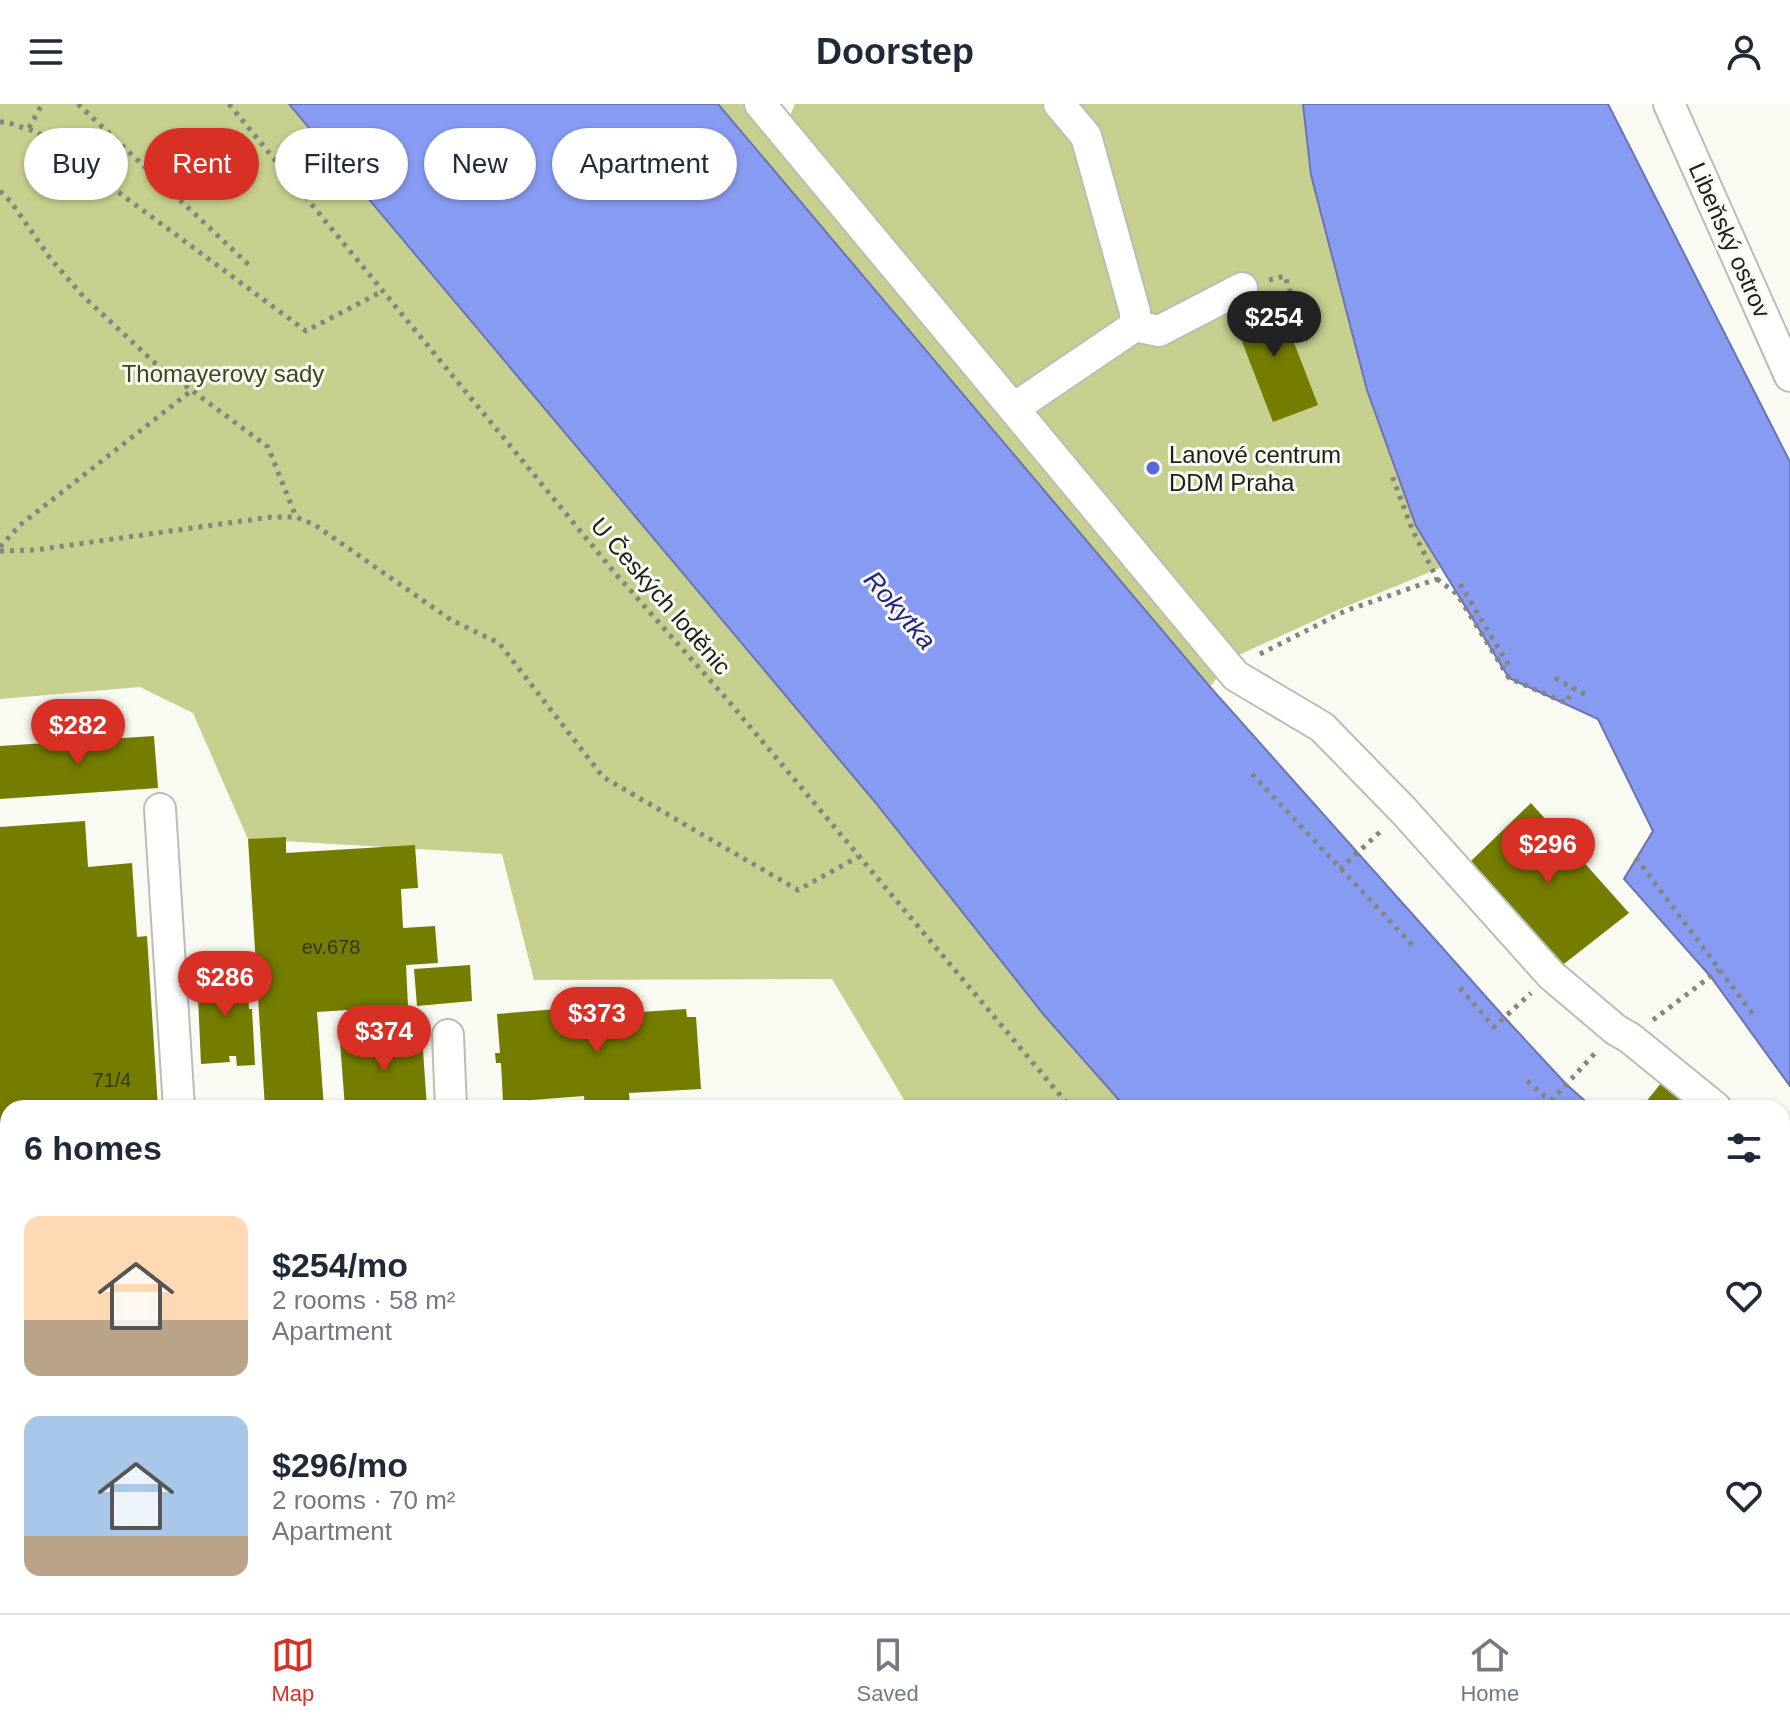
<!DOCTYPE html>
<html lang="en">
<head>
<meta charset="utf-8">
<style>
	:root { --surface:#fff; --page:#f6f6f7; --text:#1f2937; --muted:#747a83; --line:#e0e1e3; --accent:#d93025 }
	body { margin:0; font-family:Arial,sans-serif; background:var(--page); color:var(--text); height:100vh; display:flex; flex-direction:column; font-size:30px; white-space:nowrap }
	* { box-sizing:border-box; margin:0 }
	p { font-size:26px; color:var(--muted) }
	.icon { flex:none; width:44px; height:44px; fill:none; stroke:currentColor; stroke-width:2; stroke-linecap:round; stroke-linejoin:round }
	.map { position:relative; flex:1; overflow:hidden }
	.side { position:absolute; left:0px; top:996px; width:1790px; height:514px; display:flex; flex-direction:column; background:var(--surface); border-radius:24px 24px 0 0; box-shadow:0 2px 6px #0004 }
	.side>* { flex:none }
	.guide { position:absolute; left:24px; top:24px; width:800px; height:72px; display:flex; gap:16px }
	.price { position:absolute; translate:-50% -68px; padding:0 18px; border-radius:28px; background:var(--accent); color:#fff; font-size:26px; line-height:52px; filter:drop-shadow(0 2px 4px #0008) }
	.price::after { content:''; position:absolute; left:50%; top:48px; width:24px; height:18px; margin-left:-12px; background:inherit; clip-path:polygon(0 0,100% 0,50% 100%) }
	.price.active { background:#222; color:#fff }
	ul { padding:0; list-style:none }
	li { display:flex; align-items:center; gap:24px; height:200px; padding:0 24px }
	li span { display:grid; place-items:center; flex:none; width:224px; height:160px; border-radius:16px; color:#555 }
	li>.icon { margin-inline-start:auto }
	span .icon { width:96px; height:96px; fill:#fffc; stroke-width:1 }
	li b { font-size:34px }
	h2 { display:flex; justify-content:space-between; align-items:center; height:96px; padding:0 24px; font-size:34px }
	.pill { padding:0 28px; border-radius:36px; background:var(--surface); box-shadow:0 2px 6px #0004; font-size:28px; line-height:72px }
	.pill.active { background:var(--accent); color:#fff }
	header { display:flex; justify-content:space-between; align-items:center; height:104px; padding:0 24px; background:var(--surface); font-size:36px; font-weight:800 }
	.tabs { display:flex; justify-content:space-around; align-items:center; height:112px; border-top:2px solid var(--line); background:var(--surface); font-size:22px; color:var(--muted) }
	.tabs a { display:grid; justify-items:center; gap:4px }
	.tabs .active { color:var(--accent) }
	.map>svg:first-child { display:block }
	.green { fill:#c6cf8d }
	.water { fill:#889bf2; stroke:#6875b1; stroke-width:2 }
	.building { fill:#747d00 }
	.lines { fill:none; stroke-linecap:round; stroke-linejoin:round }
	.minor-casing { stroke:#bbbdb4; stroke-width:34 }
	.major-casing { stroke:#d6d6d6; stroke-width:42 }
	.path { stroke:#858580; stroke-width:5; stroke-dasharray:4 6; stroke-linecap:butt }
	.minor { stroke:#fff; stroke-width:30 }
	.major { stroke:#adb6dc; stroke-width:38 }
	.poi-dot { fill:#5767de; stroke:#f9faf1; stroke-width:3 }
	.labels { text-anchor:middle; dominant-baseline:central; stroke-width:6; stroke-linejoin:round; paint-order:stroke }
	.number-label { font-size:20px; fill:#333514 }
	.street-label { font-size:24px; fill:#1d1d1a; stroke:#f9faf1 }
	.park-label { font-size:24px; fill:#42461c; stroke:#f9faf1 }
	.poi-label { font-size:24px; fill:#1d1d1a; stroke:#f9faf1; text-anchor:start }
	.water-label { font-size:26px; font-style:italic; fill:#222385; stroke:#f9faf1 }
</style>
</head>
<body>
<header><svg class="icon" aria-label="menu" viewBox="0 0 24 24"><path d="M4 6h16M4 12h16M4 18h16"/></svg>Doorstep<svg class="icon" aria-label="person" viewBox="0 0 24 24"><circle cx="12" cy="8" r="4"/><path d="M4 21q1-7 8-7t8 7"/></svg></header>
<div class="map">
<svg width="1790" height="1509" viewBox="0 0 1790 1509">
	<rect width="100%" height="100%" fill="#f9faf1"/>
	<!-- green -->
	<g class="green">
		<path d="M0,0H289L875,698L1044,911L1126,1004H909L832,875L534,876L502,750L248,735L193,609L140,583L0,595Z"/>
		<path d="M718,0H771L786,21L795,0H1304L1311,71L1367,286L1416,422L1440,464L1340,505L1232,554L1210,583Z"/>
		<path d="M1057,1502H1590L1596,1509H1057Z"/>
	</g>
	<!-- water -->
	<g class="water">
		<path d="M289,0H718L1210,583L1504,913L1566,980L1593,1004H1126L1044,911L875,698Z"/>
		<path d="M1303,0H1608L1790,358V982L1711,873L1624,775L1653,727L1598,615L1509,574L1416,422L1367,286L1311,71Z"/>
		<path d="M1782,1187L1790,1195V1509H1596L1590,1502H1782Z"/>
	</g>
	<!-- building -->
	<g class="building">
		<path d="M1276,192L1318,301L1273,318L1231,209Z"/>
		<path d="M154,632L158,684L0,695V642Z"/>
		<path d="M1531,699L1629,809L1560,863L1471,757Z"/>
		<path d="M85,717L88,763L132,759L137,833L147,832L158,1004H8V1204L0,1205V723Z"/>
		<path d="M286,733V749L415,741L418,784L401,785L403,824L435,822L438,859L406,861L408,902L317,908L324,1004H265L248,735Z"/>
		<path d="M470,861L472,897L417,902L414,865Z"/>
		<path d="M244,868L245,884H248L249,905H252L255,961L237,962L236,952H229L230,958L201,960L197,871Z"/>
		<path d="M582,903L583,920L597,919L596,911L686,905L687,913H696L701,985L629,989L630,1004H585L584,992L503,998L501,959H496L495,949H500L497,910Z"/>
		<path d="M422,932L427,1004H345L340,938Z"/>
		<path d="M1662,978L1693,1004H1641Z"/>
		<path d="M0,1338H8V1415L0,1416Z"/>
		<path d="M948,1502H1058V1509H1031V1505L949,1509Z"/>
	</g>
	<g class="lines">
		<defs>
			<g id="minor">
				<path d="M760,0L1230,565L1236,572L1322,623L1404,707L1551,871L1616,926L1630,934L1716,1004"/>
				<path d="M1669,0L1790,272"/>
				<path d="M1135,222L1159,227L1242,184"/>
				<path d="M1014,304L1135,222V208L1086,32L1059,0"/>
				<path d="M160,705L179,1004"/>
				<path d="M448,931L451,1004"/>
				<path d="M1782,1106L1790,1118"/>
				<path d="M0,1280H8"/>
			</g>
			<path id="major" d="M0,1503L106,1509"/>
		</defs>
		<!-- minor casing -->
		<use href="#minor" class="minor-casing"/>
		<!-- major casing -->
		<use href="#major" class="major-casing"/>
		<!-- path -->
		<g class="path">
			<path d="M78,0L249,161"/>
			<path d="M229,0L614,468L725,593L1071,1004"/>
			<path d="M0,18H6L37,28L306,227L383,187"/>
			<path d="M29,24L42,0"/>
			<path d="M0,87L11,98L50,154L83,192L155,259L268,343L296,413"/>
			<path d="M1269,176L1285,172L1306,235L1301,238"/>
			<path d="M0,443L20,421L191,287"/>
			<path d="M0,447L35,446L271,413H296L315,421L451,516L499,539L603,673L798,786L858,753"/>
			<path d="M1437,475L1457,490L1509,574L1566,599L1574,584"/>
			<path d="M1460,480L1511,565"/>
			<path d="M1260,550L1345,507L1437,475L1412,425L1391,369"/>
			<path d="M1555,574L1590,593"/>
			<path d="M1252,670L1416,845"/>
			<path d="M1636,754L1755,913"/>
			<path d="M1340,765L1382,726"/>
			<path d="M1460,884L1494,923L1531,889"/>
			<path d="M1653,916L1719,866"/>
			<path d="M1527,977L1559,1004"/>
			<path d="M1551,997L1597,947"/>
			<path d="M451,1502L603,1509"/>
			<path d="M1504,1502L1510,1509"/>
		</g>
		<!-- minor -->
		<use href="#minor" class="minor"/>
		<!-- major -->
		<use href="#major" class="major"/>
	</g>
	<!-- markers -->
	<circle class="poi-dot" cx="1153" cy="364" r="8"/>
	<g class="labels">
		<!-- number labels -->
		<g class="number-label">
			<text x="331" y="843">ev.678</text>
			<text x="112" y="976">71/4</text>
		</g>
		<!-- street labels -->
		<g class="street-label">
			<text transform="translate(1730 136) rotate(66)">Libeňský ostrov</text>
			<text transform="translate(661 492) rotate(49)">U Českých loděnic</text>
		</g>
		<!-- park labels -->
		<g class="park-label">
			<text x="223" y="269">Thomayerovy sady</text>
		</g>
		<!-- poi labels -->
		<g class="poi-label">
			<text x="1169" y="350">Lanové centrum<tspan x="1169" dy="28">DDM Praha</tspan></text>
		</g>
		<!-- water labels -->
		<g class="water-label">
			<text transform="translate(900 506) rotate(49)">Rokytka</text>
		</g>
	</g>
</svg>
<b class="price active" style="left:1274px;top:255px">$254</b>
<b class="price" style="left:78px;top:663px">$282</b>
<b class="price" style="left:1548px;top:782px">$296</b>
<b class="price" style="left:225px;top:915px">$286</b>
<b class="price" style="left:597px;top:951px">$373</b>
<b class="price" style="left:384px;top:969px">$374</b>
<div class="guide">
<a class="pill">Buy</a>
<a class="pill active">Rent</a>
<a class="pill">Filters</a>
<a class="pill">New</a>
<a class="pill">Apartment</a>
</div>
<section class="side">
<h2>6 homes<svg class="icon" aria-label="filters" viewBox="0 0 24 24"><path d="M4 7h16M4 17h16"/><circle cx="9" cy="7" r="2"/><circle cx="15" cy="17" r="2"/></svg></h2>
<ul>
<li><span style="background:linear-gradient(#ffd9b3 65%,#b9a48a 0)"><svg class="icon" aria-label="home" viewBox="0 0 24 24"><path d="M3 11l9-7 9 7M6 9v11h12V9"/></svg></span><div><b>$254/mo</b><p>2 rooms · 58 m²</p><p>Apartment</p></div><svg class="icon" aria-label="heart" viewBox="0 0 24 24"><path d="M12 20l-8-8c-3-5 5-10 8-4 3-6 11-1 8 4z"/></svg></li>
<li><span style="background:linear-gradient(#a9c7e8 75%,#b9a48a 0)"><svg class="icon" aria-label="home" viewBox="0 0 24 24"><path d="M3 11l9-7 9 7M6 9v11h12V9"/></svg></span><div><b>$296/mo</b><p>2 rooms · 70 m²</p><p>Apartment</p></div><svg class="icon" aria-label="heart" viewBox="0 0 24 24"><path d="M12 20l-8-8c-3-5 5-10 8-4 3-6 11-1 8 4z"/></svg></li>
</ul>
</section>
</div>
<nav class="tabs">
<a class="active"><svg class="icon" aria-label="map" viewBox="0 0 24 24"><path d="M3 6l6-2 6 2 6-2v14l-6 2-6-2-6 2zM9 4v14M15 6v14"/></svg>Map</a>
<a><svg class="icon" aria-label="saved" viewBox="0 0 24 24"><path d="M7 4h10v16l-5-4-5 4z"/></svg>Saved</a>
<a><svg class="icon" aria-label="home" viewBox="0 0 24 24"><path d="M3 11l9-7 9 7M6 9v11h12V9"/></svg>Home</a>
</nav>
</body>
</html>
